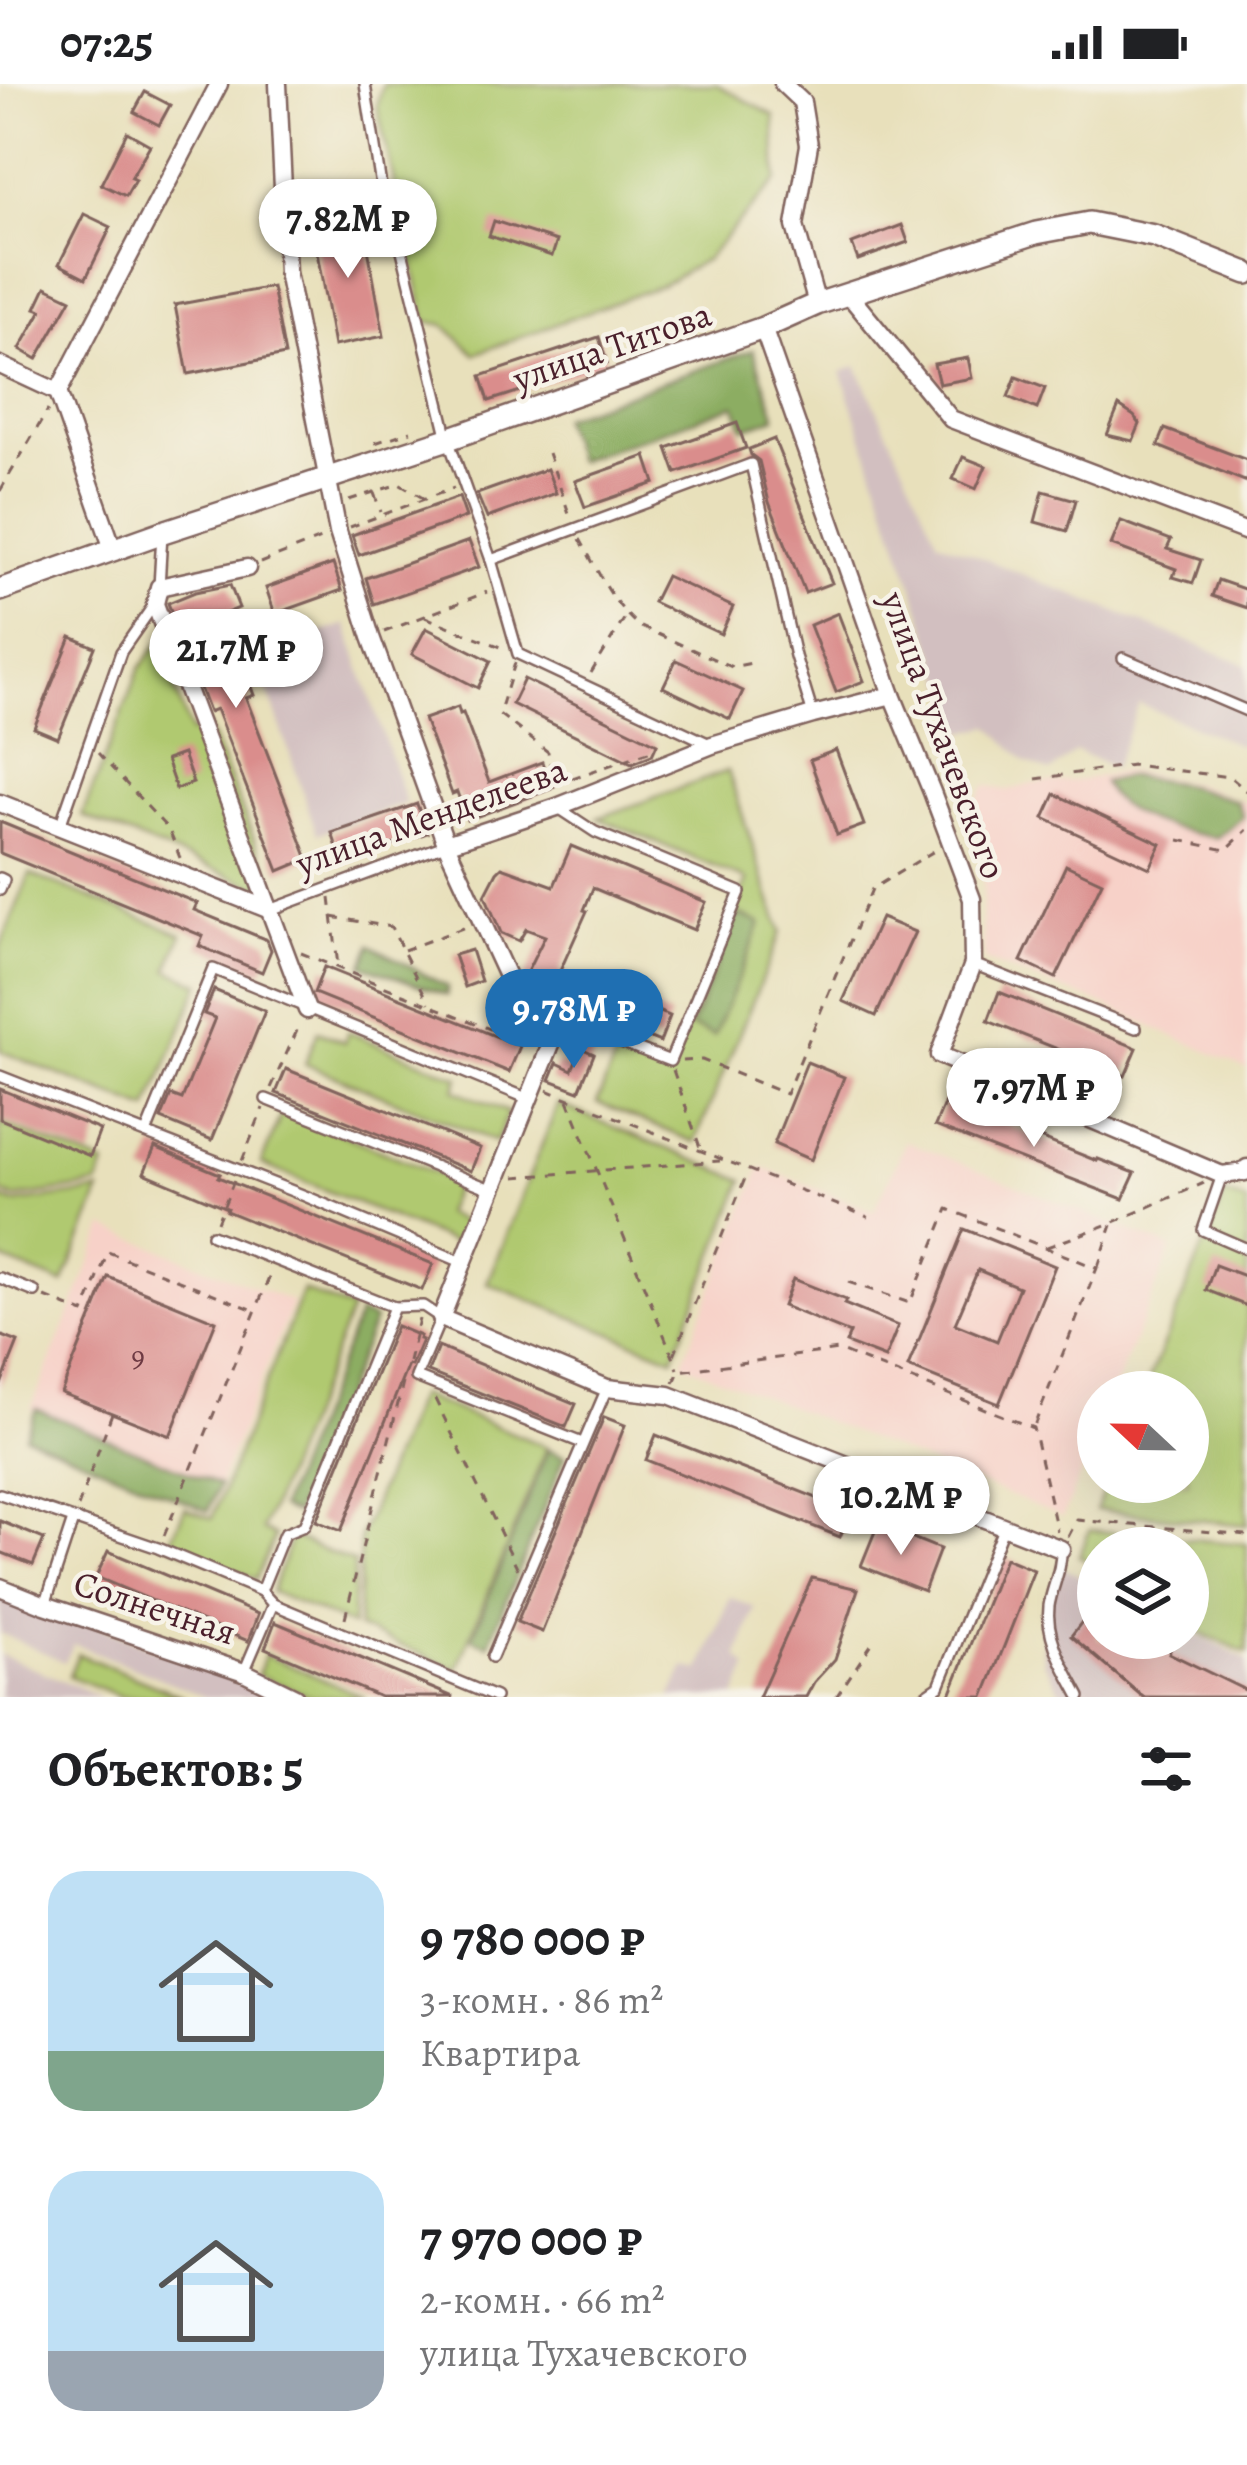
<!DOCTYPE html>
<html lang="ru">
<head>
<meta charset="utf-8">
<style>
	:root { --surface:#fff; --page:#f2f2f2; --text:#202124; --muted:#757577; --accent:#1f6fb2 }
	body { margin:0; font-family:Alegreya,serif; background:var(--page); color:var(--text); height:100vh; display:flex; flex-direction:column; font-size:45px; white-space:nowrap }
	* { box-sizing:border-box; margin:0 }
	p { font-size:39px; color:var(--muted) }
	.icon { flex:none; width:66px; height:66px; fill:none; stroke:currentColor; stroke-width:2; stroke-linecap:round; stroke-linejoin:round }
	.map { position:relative; height:1613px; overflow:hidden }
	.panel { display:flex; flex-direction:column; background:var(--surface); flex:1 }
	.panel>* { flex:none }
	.needle { width:78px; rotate:292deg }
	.buttons { position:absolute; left:1077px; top:1287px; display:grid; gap:24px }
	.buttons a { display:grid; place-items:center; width:132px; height:132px; border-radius:50%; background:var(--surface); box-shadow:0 12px 48px #0002; font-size:60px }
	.price { position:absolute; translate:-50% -102px; padding:0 27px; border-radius:42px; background:#fff; color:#222; font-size:39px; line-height:78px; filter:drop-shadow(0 3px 6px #0008) }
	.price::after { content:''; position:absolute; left:50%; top:72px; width:36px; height:27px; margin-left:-18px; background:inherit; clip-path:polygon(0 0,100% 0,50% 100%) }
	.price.current { background:var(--accent); color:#fff }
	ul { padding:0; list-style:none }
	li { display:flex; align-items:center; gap:36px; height:300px; padding:0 48px }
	li span { display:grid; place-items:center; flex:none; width:336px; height:240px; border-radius:36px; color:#555 }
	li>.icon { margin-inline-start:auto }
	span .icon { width:144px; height:144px; fill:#fffc; stroke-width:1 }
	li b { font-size:51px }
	h2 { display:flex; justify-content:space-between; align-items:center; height:144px; padding:0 48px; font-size:51px }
	.status { display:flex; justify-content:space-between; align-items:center; height:84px; padding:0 60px; background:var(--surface); direction:ltr }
	.status svg { height:33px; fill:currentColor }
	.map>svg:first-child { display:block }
	.built { fill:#f7d1c8 }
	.industrial { fill:#d2bfc0 }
	.green { fill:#b0c96f; stroke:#7d744d; stroke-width:3 }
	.forest { fill:#8cad62; stroke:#6b6646; stroke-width:3 }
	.building { fill:#da8d8c; fill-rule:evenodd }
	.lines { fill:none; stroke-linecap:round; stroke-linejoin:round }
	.service-casing { stroke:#81635d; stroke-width:14 }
	.minor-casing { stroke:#81635d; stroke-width:21 }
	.tertiary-casing { stroke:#81635d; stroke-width:26 }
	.path { stroke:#81635d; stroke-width:3; stroke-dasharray:9 9; stroke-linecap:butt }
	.service { stroke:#fff; stroke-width:9 }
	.minor { stroke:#fff; stroke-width:16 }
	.tertiary { stroke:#fff; stroke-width:21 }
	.labels { text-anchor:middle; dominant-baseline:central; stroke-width:9; stroke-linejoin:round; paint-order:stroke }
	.number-label { font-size:30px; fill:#6e3a43 }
	.street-label { font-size:36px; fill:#4a1f2b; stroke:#f7f3e8 }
</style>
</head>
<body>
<div class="status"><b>07:25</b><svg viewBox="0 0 49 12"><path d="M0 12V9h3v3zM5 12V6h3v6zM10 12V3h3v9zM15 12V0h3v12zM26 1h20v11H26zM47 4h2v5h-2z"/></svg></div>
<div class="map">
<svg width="1247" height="1613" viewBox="0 0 1247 1613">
	<rect width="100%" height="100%" fill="#f7f3e8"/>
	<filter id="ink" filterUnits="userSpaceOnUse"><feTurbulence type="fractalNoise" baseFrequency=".00833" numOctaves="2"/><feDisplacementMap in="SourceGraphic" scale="24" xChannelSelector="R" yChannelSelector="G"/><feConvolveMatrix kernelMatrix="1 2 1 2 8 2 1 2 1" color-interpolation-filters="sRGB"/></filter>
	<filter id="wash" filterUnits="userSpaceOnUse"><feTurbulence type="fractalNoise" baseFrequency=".004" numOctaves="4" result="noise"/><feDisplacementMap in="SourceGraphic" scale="48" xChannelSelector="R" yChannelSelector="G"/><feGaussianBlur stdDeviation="2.7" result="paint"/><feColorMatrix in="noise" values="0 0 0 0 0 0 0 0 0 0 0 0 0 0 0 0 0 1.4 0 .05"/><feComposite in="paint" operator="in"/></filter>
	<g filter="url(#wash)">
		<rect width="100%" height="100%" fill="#e8e0bb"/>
		<!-- built -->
		<g class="built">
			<path d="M1124,687L1193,699L1247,719V985L1099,919L985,877L982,839L985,775L974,721L986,701L1008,707L1031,700L1083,696Z"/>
			<path d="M906,1057L1172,1164L1113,1308H1098V1346L1063,1433L682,1279L761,1083L874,1127Z"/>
			<path d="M105,1143L293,1218L219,1401L31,1325Z"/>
		</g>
		<!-- industrial -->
		<g class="industrial">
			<path d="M857,282L938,456L1247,581V664L1139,620L1114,684L1076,667L1050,688L1026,678L990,642L962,649L841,288Z"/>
			<path d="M346,540L406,719L317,750L256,571Z"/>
			<path d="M1062,1483L1098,1501V1554H1188V1546L1247,1576V1613H1068L1060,1606L1043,1577L1041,1529Z"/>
			<path d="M0,1502L275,1613H206L74,1560L65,1578L0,1549Z"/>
			<path d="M730,1513L755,1524L738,1572L748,1584L736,1613H671L685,1583L700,1587Z"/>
			<path d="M0,1570L102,1613H0Z"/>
		</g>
		<!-- green -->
		<g class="green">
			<path d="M383,0H716L774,32L777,96L706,175L662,201L475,270L444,241L426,237L377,22Z"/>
			<path d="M158,560L191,649L208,643L277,811L82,732L140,584Z"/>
			<path d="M728,687L781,848L695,1058L597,1019L619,965L670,984L747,796L598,734Z"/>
			<path d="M30,790L182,850L168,886L200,899L148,1026L0,967V863Z"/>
			<path d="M318,947L344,958L348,948L459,993L455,1006L508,1028L496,1058L305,980Z"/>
			<path d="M558,1020L744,1096L673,1274L487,1199Z"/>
			<path d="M283,1026L457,1098L444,1130L472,1142L464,1163L261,1080Z"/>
			<path d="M0,1039L105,1081L98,1101L14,1114L0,1108Z"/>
			<path d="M101,1107L63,1200L0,1174V1114L13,1119Z"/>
			<path d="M1225,1110L1247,1119V1441L1096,1426L1107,1398H1188V1308H1144Z"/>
			<path d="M303,1206L351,1226L262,1446L275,1452L256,1495L169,1460L185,1424L212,1434Z"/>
			<path d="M418,1311L547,1363L457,1585L358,1544L360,1453Z"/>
			<path d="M1090,1446L1247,1460V1569L1207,1552L1188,1540V1464H1098V1484L1079,1472Z"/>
			<path d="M292,1453L354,1479L352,1542L271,1508Z"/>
			<path d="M78,1570L184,1613H122L69,1592Z"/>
			<path d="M265,1571L365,1613H312L257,1591Z"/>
		</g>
		<!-- forest -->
		<g class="forest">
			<path d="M753,266L776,333L744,344L735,321L576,377L561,334Z"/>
			<path d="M1128,692L1181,700L1236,717L1243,733L1216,754C1180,747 1118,736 1103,698Z"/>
			<path d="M738,830L761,839L714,952L691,943Z"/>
			<path d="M371,861L447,903V911L363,881Z"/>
			<path d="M359,1230L374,1236L295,1430L280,1424Z"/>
			<path d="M36,1325L219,1401L208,1427L25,1351Z"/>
			<path d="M548,1365L565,1372L488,1561L472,1554Z"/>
		</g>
		<g id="blocks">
			<!-- building -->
			<g class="building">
				<path d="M145,8L170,21L159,41L134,28Z"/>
				<path d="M127,48L150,61L131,94L135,96L126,112L101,100Z"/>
				<path d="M84,130L111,143L86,194L59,180Z"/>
				<path d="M362,132L384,252L334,262L312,141Z"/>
				<path d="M494,137L557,157L552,172L489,152Z"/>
				<path d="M902,141L908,158L858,176L852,160Z"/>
				<path d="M46,203L71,215L37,275L20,265L42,226L36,224Z"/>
				<path d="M272,203L285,271L188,290L175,221Z"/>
				<path d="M599,253L607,279L489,317L481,292Z"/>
				<path d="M968,274L972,294L939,300L934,280Z"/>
				<path d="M1016,293L1045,304L1037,325L1008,313Z"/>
				<path d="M1119,322L1134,332L1140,340L1133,357L1107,351Z"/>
				<path d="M737,339L746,364L676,389L667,364Z"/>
				<path d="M1165,345L1247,376V398L1158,362Z"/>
				<path d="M774,355L832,499L805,509L769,418L759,377L751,371L749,365Z"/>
				<path d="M646,372L655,399L585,423L575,397Z"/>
				<path d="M963,373L986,382L976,405L953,395Z"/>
				<path d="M547,385L556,409L487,434L477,410Z"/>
				<path d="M1043,407L1076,416L1067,447L1035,438Z"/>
				<path d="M459,413L466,433L359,471L352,451Z"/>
				<path d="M1121,437L1171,456L1167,465L1201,476L1193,499L1173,493L1176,485L1111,461Z"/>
				<path d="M469,457L479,483L374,520L366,494Z"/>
				<path d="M333,480L342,506L275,530L266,504Z"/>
				<path d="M666,492L733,523L721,550L653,518Z"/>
				<path d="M1218,496L1247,506V524L1212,512Z"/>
				<path d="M230,501L239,524L224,530L254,611L246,614L308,775L279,787L216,625L209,628L168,519L195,508Z"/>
				<path d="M838,529L864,597L836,608L810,541Z"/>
				<path d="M426,544L491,577L478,604L412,570Z"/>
				<path d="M71,553L95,563L58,654L34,644Z"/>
				<path d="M676,576L743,607L730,635L663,603Z"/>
				<path d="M524,595L657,660L652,671L632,679L512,620Z"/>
				<path d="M458,623L460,630L463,629L489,698L542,678L551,705L467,736L457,708L452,710L424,635Z"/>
				<path d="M836,666L864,741L837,751L810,676Z"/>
				<path d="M183,670L193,699L176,705L166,676Z"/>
				<path d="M1055,710L1161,760L1150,784L1044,734Z"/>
				<path d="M417,720L427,749L342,778L332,749Z"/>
				<path d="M0,738L197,819L194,826L267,856L271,866L262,888L199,862L203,852L0,769Z"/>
				<path d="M571,762L706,818L694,846L593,804L584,826L587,827L560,887L670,932L660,958L537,907L523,896L545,852L526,845L519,857L501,849L499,844L485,811L497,788L502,783L554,802Z"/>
				<path d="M1066,781L1102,798L1056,894L1021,877Z"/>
				<path d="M881,834L915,848L876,932L843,917Z"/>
				<path d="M471,866L481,897L465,903L454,871Z"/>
				<path d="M324,883L520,962L509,988L314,909Z"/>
				<path d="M214,906L265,927L212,1056L161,1035L171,1011L182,1015L215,934L204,930Z"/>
				<path d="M999,908L1137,964L1125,992L988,937Z"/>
				<path d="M581,964L594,970L579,1007L550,996L557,979L572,986Z"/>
				<path d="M807,978L844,993L811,1076L774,1060Z"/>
				<path d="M286,985L480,1064L471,1087L276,1009Z"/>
				<path d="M0,1005L100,1046L90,1072L0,1035Z"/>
				<path d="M946,1016L1097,1077L1098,1075L1135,1089L1123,1115L935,1042Z"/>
				<path d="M155,1063L220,1090L218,1093L433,1180L422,1206L226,1127L227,1124L144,1089Z"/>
				<path d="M964,1145L1055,1182L999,1320L908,1283ZM978,1186L1019,1203L997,1257L955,1240Z"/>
				<path d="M1215,1181L1247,1193V1222L1206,1206Z"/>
				<path d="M108,1193L216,1237L170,1352L61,1309Z"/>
				<path d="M793,1195L846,1216L844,1220L898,1242L885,1274L846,1259L850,1249L783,1222Z"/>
				<path d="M396,1242L420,1252L419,1255L422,1256L411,1282L408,1281L341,1447L316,1437Z"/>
				<path d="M0,1251L18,1258L0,1303Z"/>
				<path d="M438,1263L576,1320L566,1343L428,1288Z"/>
				<path d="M604,1333L625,1341L542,1548L517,1538Z"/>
				<path d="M656,1351L850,1427L840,1453L646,1376Z"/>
				<path d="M0,1437L44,1455L33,1481L0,1468Z"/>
				<path d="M878,1440L940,1465L924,1507L861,1482Z"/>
				<path d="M108,1467L258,1530L248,1557L96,1493Z"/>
				<path d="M1005,1474L1034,1486L984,1613H949Z"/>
				<path d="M812,1494L858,1505L835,1575L814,1598L806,1613H759Z"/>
				<path d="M1098,1517V1554H1175L1169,1569L1247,1607V1613H1143L1071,1552Z"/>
				<path d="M275,1538L453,1613H380L265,1564Z"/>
			</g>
		</g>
	</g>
	<g filter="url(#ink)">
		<use href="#blocks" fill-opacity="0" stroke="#81635d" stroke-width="3"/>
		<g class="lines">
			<defs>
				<g id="service">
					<path d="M365,0L384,121L396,142L448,355L491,476L518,570L712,661"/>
					<path d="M491,476L751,380L795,572L813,631"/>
					<path d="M159,503L162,449"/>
					<path d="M1123,574L1247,627"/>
					<path d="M557,723L595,748L740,808L670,977L561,935"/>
					<path d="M60,742L121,568L153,522"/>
					<path d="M0,794L4,796L0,806"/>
					<path d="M270,826L445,761"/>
					<path d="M973,880L1136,944"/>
					<path d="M0,992L305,1112L462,1178"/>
					<path d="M266,1015L493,1106"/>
					<path d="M146,1049L213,885L529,1015"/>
					<path d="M1222,1091L1203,1146L1247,1165"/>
					<path d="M212,1151L394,1223L423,1222L441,1234L416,1293L582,1359"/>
					<path d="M0,1194L35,1208"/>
					<path d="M0,1410L158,1464L261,1507L273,1520L495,1613"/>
					<path d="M1061,1465C1062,1486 1052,1502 1049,1522C1045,1554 1066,1586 1080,1613"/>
					<path d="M261,1507L284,1450L304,1442L394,1223"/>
					<path d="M45,1521L73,1436"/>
					<path d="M492,1573L607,1304"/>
					<path d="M244,1588L273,1520"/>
					<path d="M923,1613L939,1602L1003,1444"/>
				</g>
				<g id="minor">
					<path d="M278,0L287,188L338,448L371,553L446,760L512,903L538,925L561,935L441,1234L607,1304L669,1311L1061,1465"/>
					<path d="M783,0L802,18L809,61L795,142L817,220"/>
					<path d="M849,211L951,335L1247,448"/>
					<path d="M763,244L892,611L932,708L972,815L973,880L939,971L1222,1091L1245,1088L1247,1084"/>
					<path d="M0,281L58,308L113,465"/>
					<path d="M58,308L219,0"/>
					<path d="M247,484L159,503L155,520L307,926"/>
					<path d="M0,719L270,826"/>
					<path d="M446,760L557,723L712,661L813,631L892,611"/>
					<path d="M0,1503L45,1521L244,1588L295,1613"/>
				</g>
				<path id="tertiary" d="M0,506L163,448L448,355L763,244L817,220L1036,149L1089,139L1154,152L1247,189"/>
			</defs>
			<!-- service casing -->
			<use href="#service" class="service-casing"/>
			<!-- minor casing -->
			<use href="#minor" class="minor-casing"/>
			<!-- tertiary casing -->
			<use href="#tertiary" class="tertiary-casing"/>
			<!-- path -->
			<g class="path">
				<path d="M375,359L411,347"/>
				<path d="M548,369L571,435"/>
				<path d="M0,407L48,326"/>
				<path d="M374,409L381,428"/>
				<path d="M349,416L399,400L423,414"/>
				<path d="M350,443L454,404"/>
				<path d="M580,455C597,485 612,520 639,542L732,583L757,578"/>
				<path d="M261,479L325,453"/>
				<path d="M425,533L501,563"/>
				<path d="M384,548L487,508"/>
				<path d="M515,579L499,630L548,668L554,704"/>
				<path d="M591,589L626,532"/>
				<path d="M98,669L169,746L180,774"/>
				<path d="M1036,695L1132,681L1230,693L1247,707"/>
				<path d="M555,700L654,666"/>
				<path d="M1179,756L1226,766L1247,746"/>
				<path d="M330,814L338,882"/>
				<path d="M332,833L391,843L429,919"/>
				<path d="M404,866L468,842"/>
				<path d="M301,869L532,962"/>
				<path d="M682,977L702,976L786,1010L872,805L939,764"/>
				<path d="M673,986L702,1069"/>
				<path d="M271,1004L299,942"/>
				<path d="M547,1006L868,1133"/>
				<path d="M568,1016L678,1285"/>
				<path d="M242,1077L263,1024"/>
				<path d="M515,1093L720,1077"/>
				<path d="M217,1138L234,1097"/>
				<path d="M1047,1163L1112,1139L1204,1099"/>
				<path d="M1098,1183L1112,1141"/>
				<path d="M848,1198L910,1219L948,1125L1097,1184L1034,1342"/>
				<path d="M45,1213L84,1229L108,1168L254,1226"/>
				<path d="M674,1271L748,1087"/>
				<path d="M409,1278L419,1235"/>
				<path d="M674,1299L679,1287L838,1266L1033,1344L1057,1447"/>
				<path d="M435,1315L518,1485"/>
				<path d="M78,1423L112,1329"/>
				<path d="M164,1452L271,1189"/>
				<path d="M1068,1453L1077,1436L1247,1451"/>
				<path d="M345,1534L403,1299"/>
				<path d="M836,1613L875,1555"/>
			</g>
			<!-- service -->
			<use href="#service" class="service"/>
			<!-- minor -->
			<use href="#minor" class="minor"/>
			<!-- tertiary -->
			<use href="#tertiary" class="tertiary"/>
		</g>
	</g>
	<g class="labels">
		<!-- number labels -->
		<g class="number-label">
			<text x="138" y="1273">9</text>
		</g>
		<!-- street labels -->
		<g class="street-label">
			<text transform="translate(612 262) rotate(-19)">улица Титова</text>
			<text transform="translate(944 651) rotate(70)">улица Тухачевского</text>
			<text transform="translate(431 732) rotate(-20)">улица Менделеева</text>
			<text transform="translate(155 1523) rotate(18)">Солнечная</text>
		</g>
	</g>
</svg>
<div class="buttons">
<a><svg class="needle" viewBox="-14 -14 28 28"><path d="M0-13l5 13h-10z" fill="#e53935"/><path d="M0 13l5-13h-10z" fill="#757577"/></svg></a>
<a><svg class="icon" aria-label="layers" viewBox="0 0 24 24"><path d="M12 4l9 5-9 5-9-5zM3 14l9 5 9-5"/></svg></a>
</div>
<b class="price" style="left:348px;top:197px">7.82M ₽</b>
<b class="price" style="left:236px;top:627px">21.7M ₽</b>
<b class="price current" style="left:574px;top:987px">9.78M ₽</b>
<b class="price" style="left:1034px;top:1066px">7.97M ₽</b>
<b class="price" style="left:901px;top:1474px">10.2M ₽</b>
</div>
<section class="panel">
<h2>Объектов: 5<svg class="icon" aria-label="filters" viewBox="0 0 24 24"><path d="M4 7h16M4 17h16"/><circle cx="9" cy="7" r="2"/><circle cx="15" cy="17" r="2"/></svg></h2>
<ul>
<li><span style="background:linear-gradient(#bfe0f5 75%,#7fa58c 0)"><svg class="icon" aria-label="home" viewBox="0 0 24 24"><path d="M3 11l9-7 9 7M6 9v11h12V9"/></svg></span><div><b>9 780 000 ₽</b><p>3-комн. · 86 m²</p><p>Квартира</p></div></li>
<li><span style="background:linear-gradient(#bfe0f5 75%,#9aa5b1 0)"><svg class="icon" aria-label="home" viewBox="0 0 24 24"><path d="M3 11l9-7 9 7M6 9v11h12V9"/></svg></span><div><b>7 970 000 ₽</b><p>2-комн. · 66 m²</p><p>улица Тухачевского</p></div></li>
</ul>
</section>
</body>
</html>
